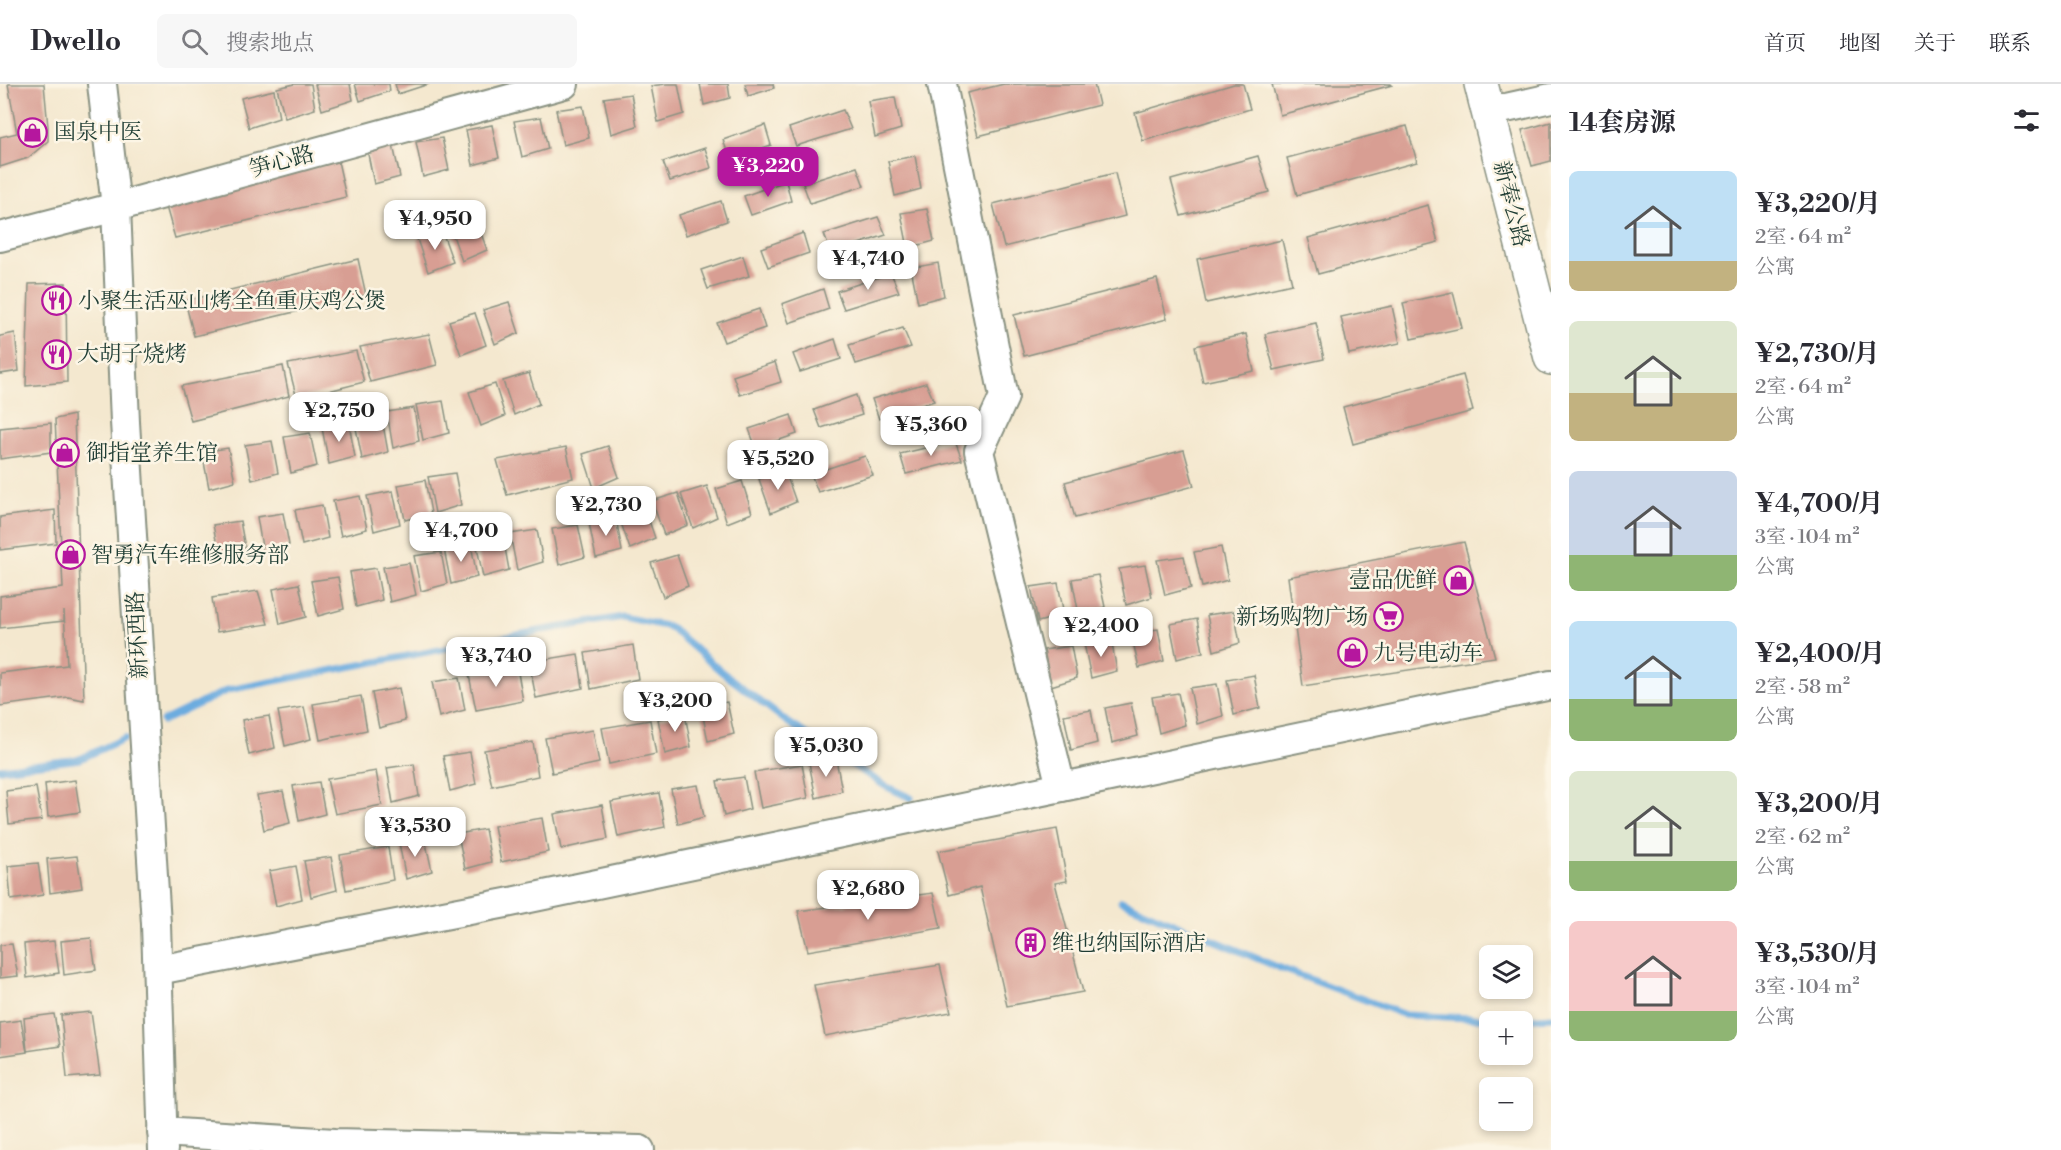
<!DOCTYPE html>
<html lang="zh">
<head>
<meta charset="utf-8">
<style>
	:root { --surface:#fff; --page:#f7f7f7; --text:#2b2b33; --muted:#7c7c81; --line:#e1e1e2; --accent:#b5179e }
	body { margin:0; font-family:"Libre Bodoni","Noto Serif SC",serif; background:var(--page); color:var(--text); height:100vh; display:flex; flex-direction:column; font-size:22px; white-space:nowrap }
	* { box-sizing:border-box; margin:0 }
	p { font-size:20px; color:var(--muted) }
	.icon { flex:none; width:33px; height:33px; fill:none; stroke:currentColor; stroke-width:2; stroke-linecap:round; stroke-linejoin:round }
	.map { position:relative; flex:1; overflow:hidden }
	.panel { display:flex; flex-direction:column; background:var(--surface); width:510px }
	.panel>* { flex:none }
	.buttons { position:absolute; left:1479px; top:861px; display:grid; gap:12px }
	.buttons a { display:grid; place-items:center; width:54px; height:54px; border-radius:9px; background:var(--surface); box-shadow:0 3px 9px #0003; font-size:30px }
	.price { position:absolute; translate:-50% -51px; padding:0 14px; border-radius:12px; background:#fff; color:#222; font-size:20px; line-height:39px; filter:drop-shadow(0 2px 3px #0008) }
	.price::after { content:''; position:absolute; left:50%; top:36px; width:18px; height:14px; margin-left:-9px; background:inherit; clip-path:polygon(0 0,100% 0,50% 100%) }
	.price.active { background:var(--accent); color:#fff }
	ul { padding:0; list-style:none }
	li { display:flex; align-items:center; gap:18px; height:150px; padding:0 18px }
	li span { display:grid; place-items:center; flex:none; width:168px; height:120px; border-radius:9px; color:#555 }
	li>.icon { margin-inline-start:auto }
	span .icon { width:72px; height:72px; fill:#fffc; stroke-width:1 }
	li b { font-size:26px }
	h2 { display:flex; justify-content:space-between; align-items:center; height:72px; padding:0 18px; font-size:26px }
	header { display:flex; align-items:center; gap:36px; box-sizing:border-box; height:84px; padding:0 30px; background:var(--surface); border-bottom:2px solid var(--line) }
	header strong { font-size:28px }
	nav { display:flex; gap:33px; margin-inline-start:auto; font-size:21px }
	.search { width:420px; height:54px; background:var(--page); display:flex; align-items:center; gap:15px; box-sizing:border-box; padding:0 21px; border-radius:9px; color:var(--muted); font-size:22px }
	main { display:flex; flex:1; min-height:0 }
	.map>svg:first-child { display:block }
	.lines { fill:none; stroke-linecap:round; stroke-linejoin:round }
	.stream { stroke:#6cacdf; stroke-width:7 }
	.building { fill:#d89e93 }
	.minor-casing { stroke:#8a9282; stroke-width:32 }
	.major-casing { stroke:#8a9282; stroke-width:36 }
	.minor { stroke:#fff; stroke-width:28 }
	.major { stroke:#fff; stroke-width:33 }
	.labels { text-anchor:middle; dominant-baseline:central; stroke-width:5; stroke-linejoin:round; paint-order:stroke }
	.poi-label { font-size:22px; fill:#1f3d34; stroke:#fcf5e5; text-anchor:start }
	.street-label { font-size:22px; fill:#1f3d34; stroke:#fcf5e5 }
</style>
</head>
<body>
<header>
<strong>Dwello</strong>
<div class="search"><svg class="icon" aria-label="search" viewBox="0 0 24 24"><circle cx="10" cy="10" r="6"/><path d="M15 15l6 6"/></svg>搜索地点</div>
<nav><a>首页</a><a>地图</a><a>关于</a><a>联系</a></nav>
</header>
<main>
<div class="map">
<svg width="1551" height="1066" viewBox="0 0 1551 1066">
	<rect width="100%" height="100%" fill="#fcf5e5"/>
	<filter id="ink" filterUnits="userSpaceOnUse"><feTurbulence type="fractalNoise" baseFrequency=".0167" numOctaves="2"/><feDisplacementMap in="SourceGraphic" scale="12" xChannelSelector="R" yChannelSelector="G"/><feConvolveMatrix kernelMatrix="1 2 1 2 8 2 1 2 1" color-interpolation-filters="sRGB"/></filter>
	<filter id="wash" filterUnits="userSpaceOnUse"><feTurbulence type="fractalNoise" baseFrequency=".008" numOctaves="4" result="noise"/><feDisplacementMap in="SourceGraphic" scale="24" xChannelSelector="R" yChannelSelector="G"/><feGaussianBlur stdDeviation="1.35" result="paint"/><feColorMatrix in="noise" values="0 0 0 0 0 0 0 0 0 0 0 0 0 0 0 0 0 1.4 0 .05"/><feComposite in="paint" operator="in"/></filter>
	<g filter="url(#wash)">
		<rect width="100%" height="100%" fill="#f4e8cf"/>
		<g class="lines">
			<!-- stream -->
			<g class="stream">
				<path d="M163,637L228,606L544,546L623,533L670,543L722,588L786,637L885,702L911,714"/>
				<path d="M0,685L80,675L125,654"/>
				<path d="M1121,817L1275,882L1405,931L1514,936L1551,933"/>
			</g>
		</g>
		<g id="blocks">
			<!-- building -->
			<g class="building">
				<path d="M8,0H44L48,43V57L28,74L0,83V53L17,49Z"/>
				<path d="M294,0H311L315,25L285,34L277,4Z"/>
				<path d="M315,0H350L353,16L322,26Z"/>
				<path d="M355,0H389L390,7L360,17Z"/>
				<path d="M395,0H429L398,10Z"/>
				<path d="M666,0H678L684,30L658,38L651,2Z"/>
				<path d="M700,0H728L730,14L704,21Z"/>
				<path d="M745,0H773L774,4L748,12Z"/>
				<path d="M1004,0H1094L1099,21L978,52L967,9Z"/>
				<path d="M1234,0H1243L1250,25L1143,57L1135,29Z"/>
				<path d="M1272,0H1391L1392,1L1280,31Z"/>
				<path d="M274,6L279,34L249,44L241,14Z"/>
				<path d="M631,10L637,42L611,50L604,14Z"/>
				<path d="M895,13L901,45L875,53L868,17Z"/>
				<path d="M583,22L589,54L563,61L556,26Z"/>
				<path d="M843,26L851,45L796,62L789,44Z"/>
				<path d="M541,33L548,65L522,73L514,37Z"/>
				<path d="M1551,38V77L1532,82L1522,46Z"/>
				<path d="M492,41L499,74L473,81L466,46Z"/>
				<path d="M765,41L771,61L730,75L723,56Z"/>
				<path d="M1407,42L1417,78L1297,111L1287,74Z"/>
				<path d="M442,54L449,86L423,93L416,58Z"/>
				<path d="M393,61L400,93L374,100L367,65Z"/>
				<path d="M705,64L711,84L670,97L663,78Z"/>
				<path d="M915,72L921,105L895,112L888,77Z"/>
				<path d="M1258,72L1269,108L1181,132L1171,96Z"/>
				<path d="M338,77L346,113L175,154L165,119Z"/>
				<path d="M857,83L864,102L810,119L803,100Z"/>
				<path d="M1115,89L1125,132L1004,163L993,120Z"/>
				<path d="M786,97L791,117L751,131L744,112Z"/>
				<path d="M721,117L727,137L686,151L679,131Z"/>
				<path d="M1428,121L1438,158L1318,190L1308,154Z"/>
				<path d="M927,125L934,157L908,164L901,129Z"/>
				<path d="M878,133L886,151L831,169L824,150Z"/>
				<path d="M476,135L487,166L462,177L450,143Z"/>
				<path d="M442,147L453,178L428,188L417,155Z"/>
				<path d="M803,149L809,169L768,183L761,164Z"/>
				<path d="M1282,156L1292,200L1206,219L1197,175Z"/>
				<path d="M743,172L749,192L708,205L701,186Z"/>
				<path d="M358,175L366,211L194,252L185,217Z"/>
				<path d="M938,179L944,212L918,219L911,184Z"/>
				<path d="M891,189L899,208L844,225L837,207Z"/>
				<path d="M1157,195L1167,235L1024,272L1014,231Z"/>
				<path d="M66,199L67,298L26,302L29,200Z"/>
				<path d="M823,205L829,225L789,239L782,220Z"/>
				<path d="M1453,208L1462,244L1411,255L1403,219Z"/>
				<path d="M509,218L519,249L495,260L483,226Z"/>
				<path d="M1392,222L1400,259L1349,270L1341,233Z"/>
				<path d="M759,225L765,244L724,258L717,239Z"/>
				<path d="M475,229L486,261L461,271L449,237Z"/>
				<path d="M1316,239L1324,275L1274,286L1265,250Z"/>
				<path d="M903,244L911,263L856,280L849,261Z"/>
				<path d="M15,249L19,287L0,290V252Z"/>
				<path d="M429,250L437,281L370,298L360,263Z"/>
				<path d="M1246,250L1254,287L1203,298L1195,262Z"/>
				<path d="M835,255L841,275L800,288L793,270Z"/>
				<path d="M356,267L364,298L297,315L288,280Z"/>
				<path d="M775,278L781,298L740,311L733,292Z"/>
				<path d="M283,282L289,312L191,337L181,302Z"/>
				<path d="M529,289L539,320L514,331L503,297Z"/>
				<path d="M1463,291L1473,327L1353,360L1343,323Z"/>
				<path d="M926,299L934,317L879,335L872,315Z"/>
				<path d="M495,300L505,332L481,342L469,308Z"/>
				<path d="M856,311L862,331L821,344L814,326Z"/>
				<path d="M443,317L449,349L423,356L416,321Z"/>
				<path d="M414,324L419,357L393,364L387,328Z"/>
				<path d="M74,331L84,616L68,613L0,622V589L67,581L64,527V537L0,544V512L63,504L55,335Z"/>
				<path d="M791,331L797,350L756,364L749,345Z"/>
				<path d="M382,335L388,368L362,375L355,339Z"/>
				<path d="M51,339V368L0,375V344Z"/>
				<path d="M349,340L355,373L329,380L322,344Z"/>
				<path d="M310,349L317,382L291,389L284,353Z"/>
				<path d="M272,357L278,389L252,396L245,361Z"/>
				<path d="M955,357L962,376L906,390L900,370Z"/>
				<path d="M608,362L619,393L594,404L583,370Z"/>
				<path d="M566,363L573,394L507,411L497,376Z"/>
				<path d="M228,364L235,397L209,404L202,368Z"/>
				<path d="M1184,366L1194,402L1075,434L1065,398Z"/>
				<path d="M865,372L873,391L818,408L811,390Z"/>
				<path d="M785,387L796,418L771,429L759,395Z"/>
				<path d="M455,389L461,421L435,429L428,393Z"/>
				<path d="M425,396L431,429L405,436L398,401Z"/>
				<path d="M742,397L752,429L727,439L716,405Z"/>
				<path d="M707,402L717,433L693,444L681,410Z"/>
				<path d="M393,407L400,440L374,447L367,412Z"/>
				<path d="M678,409L688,441L664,451L652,417Z"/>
				<path d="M360,412L367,445L341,452L333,417Z"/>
				<path d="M322,421L328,454L302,461L295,426Z"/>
				<path d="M644,422L655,454L630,465L618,430Z"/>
				<path d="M55,426L56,459L0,466V433Z"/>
				<path d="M283,429L289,461L263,469L257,433Z"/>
				<path d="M616,434L622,467L596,474L589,439Z"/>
				<path d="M240,437L246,469L220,476L213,441Z"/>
				<path d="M578,441L585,473L559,481L552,445Z"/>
				<path d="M537,446L543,478L517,486L510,450Z"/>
				<path d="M503,453L509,486L483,493L476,458Z"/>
				<path d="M1464,458L1495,573L1303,602L1288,493Z"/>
				<path d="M471,460L477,493L451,500L444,465Z"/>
				<path d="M1221,463L1228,496L1202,503L1194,468Z"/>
				<path d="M441,468L447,500L421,507L414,472Z"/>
				<path d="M677,471L688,502L663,513L651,479Z"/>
				<path d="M1184,472L1191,504L1165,511L1157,476Z"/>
				<path d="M409,479L416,511L390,518L383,483Z"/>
				<path d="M1145,481L1152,513L1126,521L1119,485Z"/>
				<path d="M376,484L382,516L356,523L350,488Z"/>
				<path d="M1098,491L1105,523L1079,531L1072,495Z"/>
				<path d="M338,493L344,525L318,532L311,497Z"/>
				<path d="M1058,499L1064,531L1038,538L1031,503Z"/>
				<path d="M299,500L306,533L280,540L273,505Z"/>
				<path d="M258,507L268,540L217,548L212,514Z"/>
				<path d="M1234,527L1240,559L1214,567L1207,531Z"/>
				<path d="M1197,535L1203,568L1177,575L1170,540Z"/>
				<path d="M1158,545L1164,577L1139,584L1131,549Z"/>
				<path d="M1111,555L1117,587L1091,594L1084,559Z"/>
				<path d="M633,561L638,595L591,605L585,569Z"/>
				<path d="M1071,562L1077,594L1051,602L1044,566Z"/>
				<path d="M578,570L583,604L536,614L529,578Z"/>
				<path d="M517,583L523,617L476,626L469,591Z"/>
				<path d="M1254,591L1260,624L1234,631L1227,596Z"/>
				<path d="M459,594L465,626L439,633L432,598Z"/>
				<path d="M1217,600L1223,632L1197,640L1190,604Z"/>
				<path d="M399,604L405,637L379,644L372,609Z"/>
				<path d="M1178,609L1185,641L1159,649L1152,613Z"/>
				<path d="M361,612L367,646L320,656L313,620Z"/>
				<path d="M727,618L734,650L708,657L701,622Z"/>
				<path d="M1131,619L1138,652L1112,659L1105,624Z"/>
				<path d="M304,623L311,655L285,662L278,627Z"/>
				<path d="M1091,626L1097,659L1071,666L1064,631Z"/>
				<path d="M685,630L691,663L665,670L658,635Z"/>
				<path d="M269,632L275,664L249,671L242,636Z"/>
				<path d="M650,636L656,670L609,680L602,644Z"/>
				<path d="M593,646L599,679L552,689L545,654Z"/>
				<path d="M533,658L538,692L492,702L484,666Z"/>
				<path d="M470,668L476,700L450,707L443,672Z"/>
				<path d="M836,675L842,707L816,714L809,679Z"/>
				<path d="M414,680L419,712L393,719L387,684Z"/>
				<path d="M802,680L808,714L761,724L754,688Z"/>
				<path d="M376,687L382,721L335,730L327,695Z"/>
				<path d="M744,693L750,725L724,732L717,697Z"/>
				<path d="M75,696L80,728L48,733L45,700Z"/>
				<path d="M319,698L325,730L299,737L293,702Z"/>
				<path d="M698,701L704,733L678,740L671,705Z"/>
				<path d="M36,703L42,736L9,740L6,707Z"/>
				<path d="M283,707L290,739L264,746L257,711Z"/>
				<path d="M659,709L665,743L618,753L611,718Z"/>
				<path d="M602,721L608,755L561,765L554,730Z"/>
				<path d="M542,734L548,768L501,778L494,742Z"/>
				<path d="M485,745L491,778L465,785L458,750Z"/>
				<path d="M1057,745L1067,797L1055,799L1083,908L1007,922L980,803L949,811L938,767Z"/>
				<path d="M425,755L432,787L406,795L399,759Z"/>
				<path d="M388,763L393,796L346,806L340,771Z"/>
				<path d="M77,772L82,804L50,809L47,775Z"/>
				<path d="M331,773L337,806L311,813L304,777Z"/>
				<path d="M38,779L43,811L11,816L8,782Z"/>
				<path d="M296,782L302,815L276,822L269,787Z"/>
				<path d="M933,809L941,844L808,867L798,827Z"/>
				<path d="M91,854L96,886L64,891L61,857Z"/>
				<path d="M54,857L59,889L27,894L24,860Z"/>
				<path d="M12,860L18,892L0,894V861Z"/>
				<path d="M940,881L951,928L825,952L814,901Z"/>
				<path d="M91,928L100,991L67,994L61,931Z"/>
				<path d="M54,930L60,962L27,967L24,934Z"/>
				<path d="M21,936L27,968L0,972V939Z"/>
			</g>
		</g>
	</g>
	<g filter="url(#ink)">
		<use href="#blocks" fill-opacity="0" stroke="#8a9282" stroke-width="1.5"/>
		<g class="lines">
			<defs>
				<g id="minor">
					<path d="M102,0L116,123L125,338L156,840L163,1066"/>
					<path d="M942,0L1004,313L979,367L1061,703"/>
					<path d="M1488,28L1551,14"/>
					<path d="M0,153L116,123L564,0"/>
					<path d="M158,886L506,819L1551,601"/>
					<path d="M162,1048L335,1059L640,1066"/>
				</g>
				<path id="major" d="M1481,0L1551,274"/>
			</defs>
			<!-- minor casing -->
			<use href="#minor" class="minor-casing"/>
			<!-- major casing -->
			<use href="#major" class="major-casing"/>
			<!-- minor -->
			<use href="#minor" class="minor"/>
			<!-- major -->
			<use href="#major" class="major"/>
		</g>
	</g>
	<!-- icons -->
	<defs>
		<symbol id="shop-ring" viewBox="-11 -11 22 22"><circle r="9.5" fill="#fcf5e5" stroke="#b5179e" stroke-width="1.5"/><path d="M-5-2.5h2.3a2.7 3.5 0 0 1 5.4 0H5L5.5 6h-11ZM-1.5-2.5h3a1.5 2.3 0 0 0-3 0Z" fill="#b5179e"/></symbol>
		<symbol id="restaurant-ring" viewBox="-11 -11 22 22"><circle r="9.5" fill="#fcf5e5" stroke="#b5179e" stroke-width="1.5"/><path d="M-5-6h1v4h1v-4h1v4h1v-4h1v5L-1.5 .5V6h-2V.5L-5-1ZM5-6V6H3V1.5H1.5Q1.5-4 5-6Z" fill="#b5179e"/></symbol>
		<symbol id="supermarket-ring" viewBox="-11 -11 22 22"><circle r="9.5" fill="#fcf5e5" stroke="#b5179e" stroke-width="1.5"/><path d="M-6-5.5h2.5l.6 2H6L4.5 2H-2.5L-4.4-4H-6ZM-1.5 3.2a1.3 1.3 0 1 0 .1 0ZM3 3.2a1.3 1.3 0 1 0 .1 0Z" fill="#b5179e"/></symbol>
		<symbol id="building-ring" viewBox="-11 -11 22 22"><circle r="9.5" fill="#fcf5e5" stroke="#b5179e" stroke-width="1.5"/><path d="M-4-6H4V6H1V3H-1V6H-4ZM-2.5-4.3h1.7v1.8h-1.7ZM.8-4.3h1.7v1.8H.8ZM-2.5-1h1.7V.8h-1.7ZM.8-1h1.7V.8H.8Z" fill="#b5179e"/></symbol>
	</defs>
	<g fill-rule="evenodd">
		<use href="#shop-ring" x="16" y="32" width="33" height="33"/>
		<use href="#restaurant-ring" x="40" y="200" width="33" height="33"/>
		<use href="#restaurant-ring" x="40" y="254" width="33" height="33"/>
		<use href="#shop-ring" x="48" y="352" width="33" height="33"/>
		<use href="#shop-ring" x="54" y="454" width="33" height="33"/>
		<use href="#shop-ring" x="1442" y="480" width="33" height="33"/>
		<use href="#supermarket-ring" x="1372" y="516" width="33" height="33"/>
		<use href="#shop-ring" x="1336" y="552" width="33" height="33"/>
		<use href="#building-ring" x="1014" y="842" width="33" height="33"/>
	</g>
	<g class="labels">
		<!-- poi labels -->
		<g class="poi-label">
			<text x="54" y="48">国泉中医</text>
			<text x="78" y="217">小聚生活巫山烤全鱼重庆鸡公煲</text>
			<text x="77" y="270">大胡子烧烤</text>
			<text x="86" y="369">御指堂养生馆</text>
			<text x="91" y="471">智勇汽车维修服务部</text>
			<text x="1437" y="496" text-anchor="end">壹品优鲜</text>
			<text x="1368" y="533" text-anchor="end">新场购物广场</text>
			<text x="1373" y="569">九号电动车</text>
			<text x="1052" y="859">维也纳国际酒店</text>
		</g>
		<!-- street labels -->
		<g class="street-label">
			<text transform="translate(282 78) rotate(-15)">笋心路</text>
			<text transform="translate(1511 120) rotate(76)">新奉公路</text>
			<text transform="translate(138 551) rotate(-93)">新环西路</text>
		</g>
	</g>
</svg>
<div class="buttons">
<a><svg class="icon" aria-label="layers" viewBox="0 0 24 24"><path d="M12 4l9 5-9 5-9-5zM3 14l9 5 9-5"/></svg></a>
<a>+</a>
<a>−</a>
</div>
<b class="price active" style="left:768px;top:114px">¥3,220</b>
<b class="price" style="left:435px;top:167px">¥4,950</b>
<b class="price" style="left:868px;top:207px">¥4,740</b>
<b class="price" style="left:339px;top:359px">¥2,750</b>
<b class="price" style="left:931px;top:373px">¥5,360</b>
<b class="price" style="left:778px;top:407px">¥5,520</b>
<b class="price" style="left:606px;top:453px">¥2,730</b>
<b class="price" style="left:461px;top:479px">¥4,700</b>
<b class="price" style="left:1101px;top:574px">¥2,400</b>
<b class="price" style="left:496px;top:604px">¥3,740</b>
<b class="price" style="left:675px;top:649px">¥3,200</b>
<b class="price" style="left:826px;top:694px">¥5,030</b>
<b class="price" style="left:415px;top:774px">¥3,530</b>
<b class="price" style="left:868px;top:837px">¥2,680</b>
</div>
<section class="panel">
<h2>14套房源<svg class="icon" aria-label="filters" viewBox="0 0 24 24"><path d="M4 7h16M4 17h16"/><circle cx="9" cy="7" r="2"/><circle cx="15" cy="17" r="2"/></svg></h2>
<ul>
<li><span style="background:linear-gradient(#bfe0f5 75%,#c2b280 0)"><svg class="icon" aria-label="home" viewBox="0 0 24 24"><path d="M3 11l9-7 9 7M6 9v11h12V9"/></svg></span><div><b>¥3,220/月</b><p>2室 · 64 m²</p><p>公寓</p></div></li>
<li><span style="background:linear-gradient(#dfe7d0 60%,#c2b280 0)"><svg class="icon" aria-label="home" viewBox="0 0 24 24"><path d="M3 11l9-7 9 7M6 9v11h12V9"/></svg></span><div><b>¥2,730/月</b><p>2室 · 64 m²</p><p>公寓</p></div></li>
<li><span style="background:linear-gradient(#c9d6e8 70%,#8fb573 0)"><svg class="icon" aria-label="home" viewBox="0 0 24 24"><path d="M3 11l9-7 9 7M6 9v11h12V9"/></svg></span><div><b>¥4,700/月</b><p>3室 · 104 m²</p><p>公寓</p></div></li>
<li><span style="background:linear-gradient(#bfe0f5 65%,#8fb573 0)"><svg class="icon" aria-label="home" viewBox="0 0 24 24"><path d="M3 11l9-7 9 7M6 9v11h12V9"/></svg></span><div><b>¥2,400/月</b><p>2室 · 58 m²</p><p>公寓</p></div></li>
<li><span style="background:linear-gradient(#dfe7d0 75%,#8fb573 0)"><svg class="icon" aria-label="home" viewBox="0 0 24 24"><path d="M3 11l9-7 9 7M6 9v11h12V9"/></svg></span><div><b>¥3,200/月</b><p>2室 · 62 m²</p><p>公寓</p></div></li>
<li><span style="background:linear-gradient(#f6c9c9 75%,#8fb573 0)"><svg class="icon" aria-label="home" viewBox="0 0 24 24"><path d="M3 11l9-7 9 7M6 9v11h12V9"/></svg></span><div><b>¥3,530/月</b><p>3室 · 104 m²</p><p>公寓</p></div></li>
</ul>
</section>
</main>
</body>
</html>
